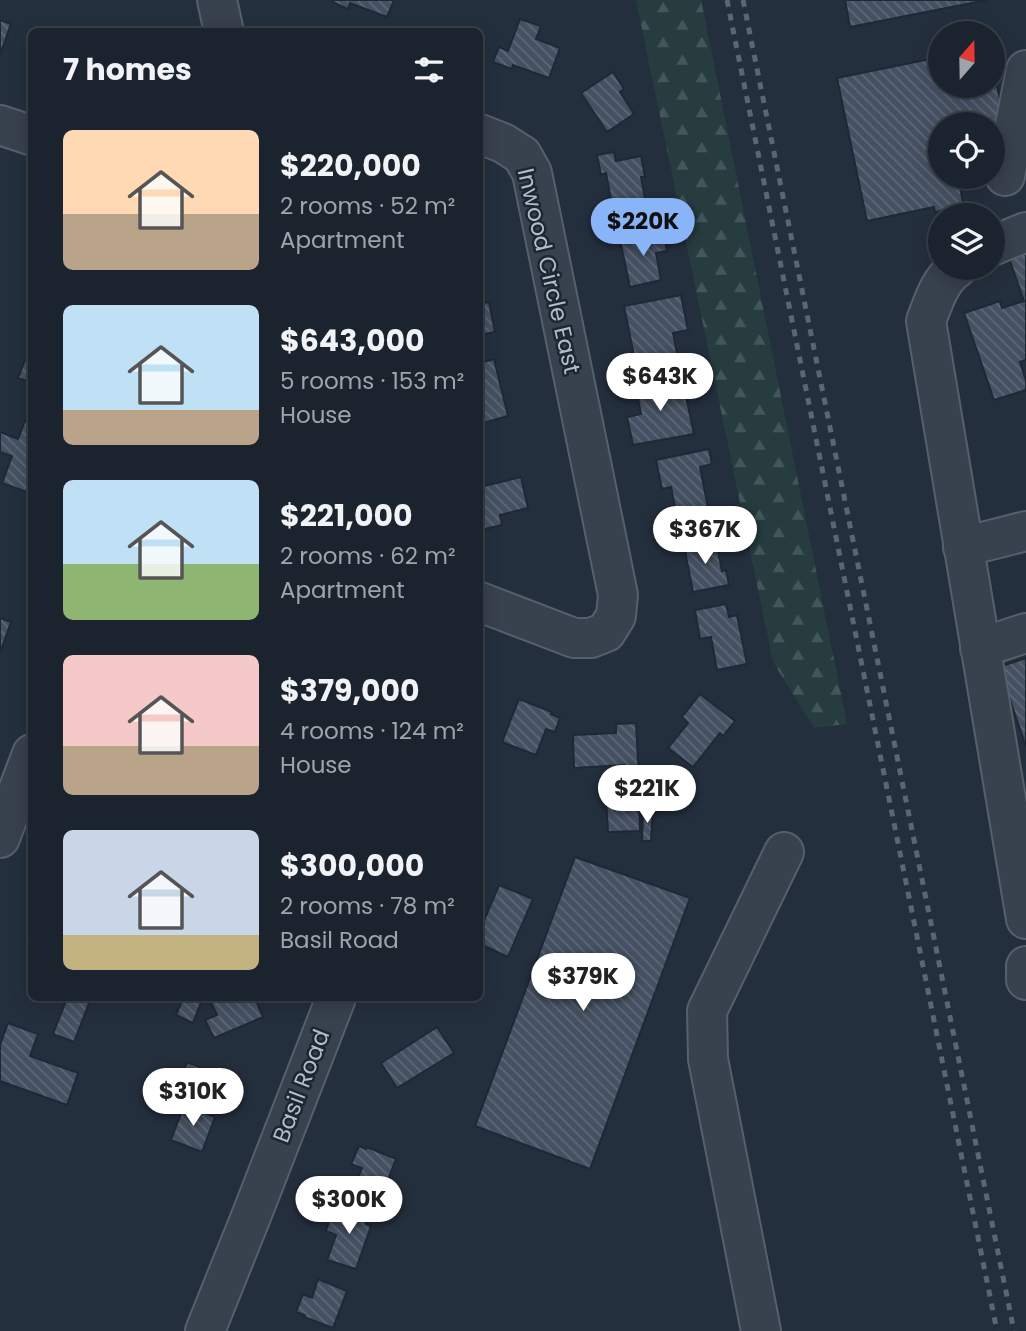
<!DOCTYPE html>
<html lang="en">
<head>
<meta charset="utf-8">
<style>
	:root { --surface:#1b232e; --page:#242b36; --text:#f1f3f6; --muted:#a0a4aa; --line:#39404a; --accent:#8ab4f8 }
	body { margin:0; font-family:Poppins,sans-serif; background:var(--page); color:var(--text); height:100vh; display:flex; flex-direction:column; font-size:26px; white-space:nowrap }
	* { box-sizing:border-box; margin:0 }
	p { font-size:23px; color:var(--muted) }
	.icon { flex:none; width:38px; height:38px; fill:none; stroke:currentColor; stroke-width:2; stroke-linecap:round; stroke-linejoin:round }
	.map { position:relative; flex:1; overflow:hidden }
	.panel { position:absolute; left:28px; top:28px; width:455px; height:973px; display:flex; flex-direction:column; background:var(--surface); border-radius:10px; box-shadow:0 4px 18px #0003,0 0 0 2px var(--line) }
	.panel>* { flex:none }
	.needle { width:46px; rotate:20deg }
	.tools { position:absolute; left:928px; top:21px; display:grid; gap:14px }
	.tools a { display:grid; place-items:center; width:77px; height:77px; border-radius:50%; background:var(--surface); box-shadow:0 4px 18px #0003,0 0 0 2px var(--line); font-size:35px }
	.price { position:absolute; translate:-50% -60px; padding:0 16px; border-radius:24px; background:#fff; color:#222; font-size:23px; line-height:46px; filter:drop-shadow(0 2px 4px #0008) }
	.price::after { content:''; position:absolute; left:50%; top:42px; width:21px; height:16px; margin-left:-10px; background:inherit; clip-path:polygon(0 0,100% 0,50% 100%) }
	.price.selected { background:var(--accent); color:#111 }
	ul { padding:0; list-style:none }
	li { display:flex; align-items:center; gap:21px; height:175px; padding:0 35px }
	li span { display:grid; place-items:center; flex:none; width:196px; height:140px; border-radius:10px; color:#555 }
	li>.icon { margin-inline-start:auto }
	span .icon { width:84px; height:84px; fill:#fffc; stroke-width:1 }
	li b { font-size:30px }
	h2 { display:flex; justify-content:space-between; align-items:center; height:84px; padding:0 35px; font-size:30px }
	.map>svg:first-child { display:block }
	.forest { fill:url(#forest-firs) }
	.building { fill:url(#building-back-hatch); stroke:#1f2835; stroke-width:2 }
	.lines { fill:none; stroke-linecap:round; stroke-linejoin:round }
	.minor-casing { stroke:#565f6c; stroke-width:42 }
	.minor { stroke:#38414e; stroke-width:38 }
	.rail { stroke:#5a6575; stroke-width:5; stroke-dasharray:7 7; stroke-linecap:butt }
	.labels { text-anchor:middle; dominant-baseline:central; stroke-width:5; stroke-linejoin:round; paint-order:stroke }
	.street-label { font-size:23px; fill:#b4bcc9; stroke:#1d2633 }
</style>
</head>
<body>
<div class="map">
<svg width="1026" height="1331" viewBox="0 0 1026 1331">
	<defs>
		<pattern id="forest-firs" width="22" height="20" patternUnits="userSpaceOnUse" patternTransform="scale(1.75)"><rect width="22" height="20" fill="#263c3f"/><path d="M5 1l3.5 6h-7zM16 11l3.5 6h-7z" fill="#435659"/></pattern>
		<pattern id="building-back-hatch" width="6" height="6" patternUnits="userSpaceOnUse" patternTransform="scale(1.75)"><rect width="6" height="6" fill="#455162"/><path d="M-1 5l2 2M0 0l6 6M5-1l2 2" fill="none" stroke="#5d6877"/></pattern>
	</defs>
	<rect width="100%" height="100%" fill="#242f3e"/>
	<!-- forest -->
	<path class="forest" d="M636,0H701L847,724L814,728L773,662Z"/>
	<!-- building -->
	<g class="building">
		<path d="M333,0H394L387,17L350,3L348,9L332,2Z"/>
		<path d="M845,0H987L850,27Z"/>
		<path d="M520,19L541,26L536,39L560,48L549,78L513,65L512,69L493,62L499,47L508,51Z"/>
		<path d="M0,20L11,24L0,55Z"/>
		<path d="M940,57V86H992V62L1005,123L992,152V124H940V177H958L964,207L935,212L934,207L867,221L837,78Z"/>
		<path d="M613,72L624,89L620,92L634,114L607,132L581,93Z"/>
		<path d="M614,152L616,161L641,156L645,177H641L646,204L613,210L606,173L601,175L597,155Z"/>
		<path d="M663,232L667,251L656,253L661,280L630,287L620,240Z"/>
		<path d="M1026,252V360L1020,362L1026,381V390L994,400L964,313L1000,301L1002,308L1024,301L1009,258Z"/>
		<path d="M681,295L688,330L673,333L678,358L636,366L624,306Z"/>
		<path d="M480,301V304L489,302L495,332L480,335Z"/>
		<path d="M494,359L508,416L480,424V363Z"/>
		<path d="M25,360L32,362V386L29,385L30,382L18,378Z"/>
		<path d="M673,377L676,388L684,387L694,434L633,445L627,417L641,414L635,384Z"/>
		<path d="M30,408L32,409V494L2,483L12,456L0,452V432L18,439Z"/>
		<path d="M709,449L712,464L700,467L710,518L694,521L693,514L677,518L671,487L662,489L656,460Z"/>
		<path d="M521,477L528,508L500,515L502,525L480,530V487Z"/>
		<path d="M716,540L722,571L726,570L729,585L693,592L684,546Z"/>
		<path d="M726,604L729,617L737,615L747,664L717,670L711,637L700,639L695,610Z"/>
		<path d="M0,618L11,622L0,653Z"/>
		<path d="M1026,658V747L999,667Z"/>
		<path d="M700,694L735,721L723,736L720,733L693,767L668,748L688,723L682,717Z"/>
		<path d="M519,699L552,712L551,714L560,718L555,732L546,729L536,755L502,742Z"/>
		<path d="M636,723L639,778H625L624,765L574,768L573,735L616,733V724Z"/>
		<path d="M639,797L640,831L608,832L606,799Z"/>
		<path d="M643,809H653L651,841H642Z"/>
		<path d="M575,857L690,898L590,1169L475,1126Z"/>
		<path d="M499,885L533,899L508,957L480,944V930Z"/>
		<path d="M32,932V947L24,939Z"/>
		<path d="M67,998H91L74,1042L53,1034Z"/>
		<path d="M183,998H196L202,1000L193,1023L176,1015Z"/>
		<path d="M209,998H246L248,1001L255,998L263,1017L214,1038L205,1020L217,1015Z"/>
		<path d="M8,1023L38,1034L30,1056L78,1073L67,1105L0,1081V1045Z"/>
		<path d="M437,1027L454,1053L397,1088L381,1063Z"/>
		<path d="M187,1062L202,1068L200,1076L184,1071Z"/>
		<path d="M184,1105L215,1117L202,1152L171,1140Z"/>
		<path d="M359,1146L366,1149L367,1147L396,1159L379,1202L352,1191L362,1168L351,1164Z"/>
		<path d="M347,1203L370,1212L366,1224L371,1226L356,1269L327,1260L336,1235L326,1231L331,1214L342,1218Z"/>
		<path d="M318,1279L347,1291L333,1328L304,1317L305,1315L296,1312L303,1294L312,1298Z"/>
	</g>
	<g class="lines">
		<defs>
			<g id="minor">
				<path d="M217,0L224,32"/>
				<path d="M0,125L30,135"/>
				<path d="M480,134L503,143L522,155L532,173L618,595L616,616L606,632L591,638H574L480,602"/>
				<path d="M1005,176L1026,70"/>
				<path d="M992,246L1026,232"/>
				<path d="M957,268C940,279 933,303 926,321L1026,919"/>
				<path d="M963,547L1026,531"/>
				<path d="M980,648L1026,633"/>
				<path d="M0,838L32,754"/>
				<path d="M1026,966V980"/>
				<path d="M205,1331L252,1214L336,998"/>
				<path d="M761,1331L708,1059L707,1011L784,852"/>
			</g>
		</defs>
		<!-- minor casing -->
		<use href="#minor" class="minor-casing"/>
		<!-- minor -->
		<use href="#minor" class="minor"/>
		<!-- rail -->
		<g class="rail">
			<path d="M727,0L997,1331"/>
			<path d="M743,0L1014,1331"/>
		</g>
	</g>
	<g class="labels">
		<!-- street labels -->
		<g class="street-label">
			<text transform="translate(549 271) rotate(77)">Inwood Circle East</text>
			<text transform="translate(301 1086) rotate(-69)">Basil Road</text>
		</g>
	</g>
</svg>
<div class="tools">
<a><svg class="needle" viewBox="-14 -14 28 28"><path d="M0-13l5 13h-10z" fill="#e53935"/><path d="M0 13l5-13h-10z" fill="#a0a4aa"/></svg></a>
<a><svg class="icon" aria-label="locate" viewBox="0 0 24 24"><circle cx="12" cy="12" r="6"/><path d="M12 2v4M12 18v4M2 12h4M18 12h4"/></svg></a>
<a><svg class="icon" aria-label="layers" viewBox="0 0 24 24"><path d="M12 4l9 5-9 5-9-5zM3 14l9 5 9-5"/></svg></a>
</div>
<b class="price selected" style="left:643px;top:258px">$220K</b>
<b class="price" style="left:660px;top:413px">$643K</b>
<b class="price" style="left:705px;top:566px">$367K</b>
<b class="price" style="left:647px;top:825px">$221K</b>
<b class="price" style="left:583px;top:1013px">$379K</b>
<b class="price" style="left:193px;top:1128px">$310K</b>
<b class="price" style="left:349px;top:1236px">$300K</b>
<section class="panel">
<h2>7 homes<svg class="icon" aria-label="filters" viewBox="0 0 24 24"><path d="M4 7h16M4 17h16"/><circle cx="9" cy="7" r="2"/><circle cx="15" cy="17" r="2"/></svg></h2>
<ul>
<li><span style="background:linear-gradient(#ffd9b3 60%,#b9a48a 0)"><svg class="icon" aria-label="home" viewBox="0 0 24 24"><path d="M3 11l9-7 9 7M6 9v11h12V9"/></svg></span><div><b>$220,000</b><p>2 rooms · 52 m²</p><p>Apartment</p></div></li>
<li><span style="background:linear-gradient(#bfe0f5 75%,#b9a48a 0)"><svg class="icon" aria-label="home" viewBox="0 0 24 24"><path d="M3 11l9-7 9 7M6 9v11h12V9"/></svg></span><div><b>$643,000</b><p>5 rooms · 153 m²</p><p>House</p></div></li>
<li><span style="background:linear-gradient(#bfe0f5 60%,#8fb573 0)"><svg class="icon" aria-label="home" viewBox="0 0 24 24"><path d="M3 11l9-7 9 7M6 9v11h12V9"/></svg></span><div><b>$221,000</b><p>2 rooms · 62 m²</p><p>Apartment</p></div></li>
<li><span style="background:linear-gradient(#f6c9c9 65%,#b9a48a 0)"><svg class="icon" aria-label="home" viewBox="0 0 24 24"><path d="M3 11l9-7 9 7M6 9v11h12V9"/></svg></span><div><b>$379,000</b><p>4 rooms · 124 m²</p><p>House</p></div></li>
<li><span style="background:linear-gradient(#c9d6e8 75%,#c2b280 0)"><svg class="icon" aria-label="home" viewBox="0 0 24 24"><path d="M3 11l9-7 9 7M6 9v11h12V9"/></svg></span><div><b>$300,000</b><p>2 rooms · 78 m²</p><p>Basil Road</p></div></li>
</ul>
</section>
</div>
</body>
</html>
